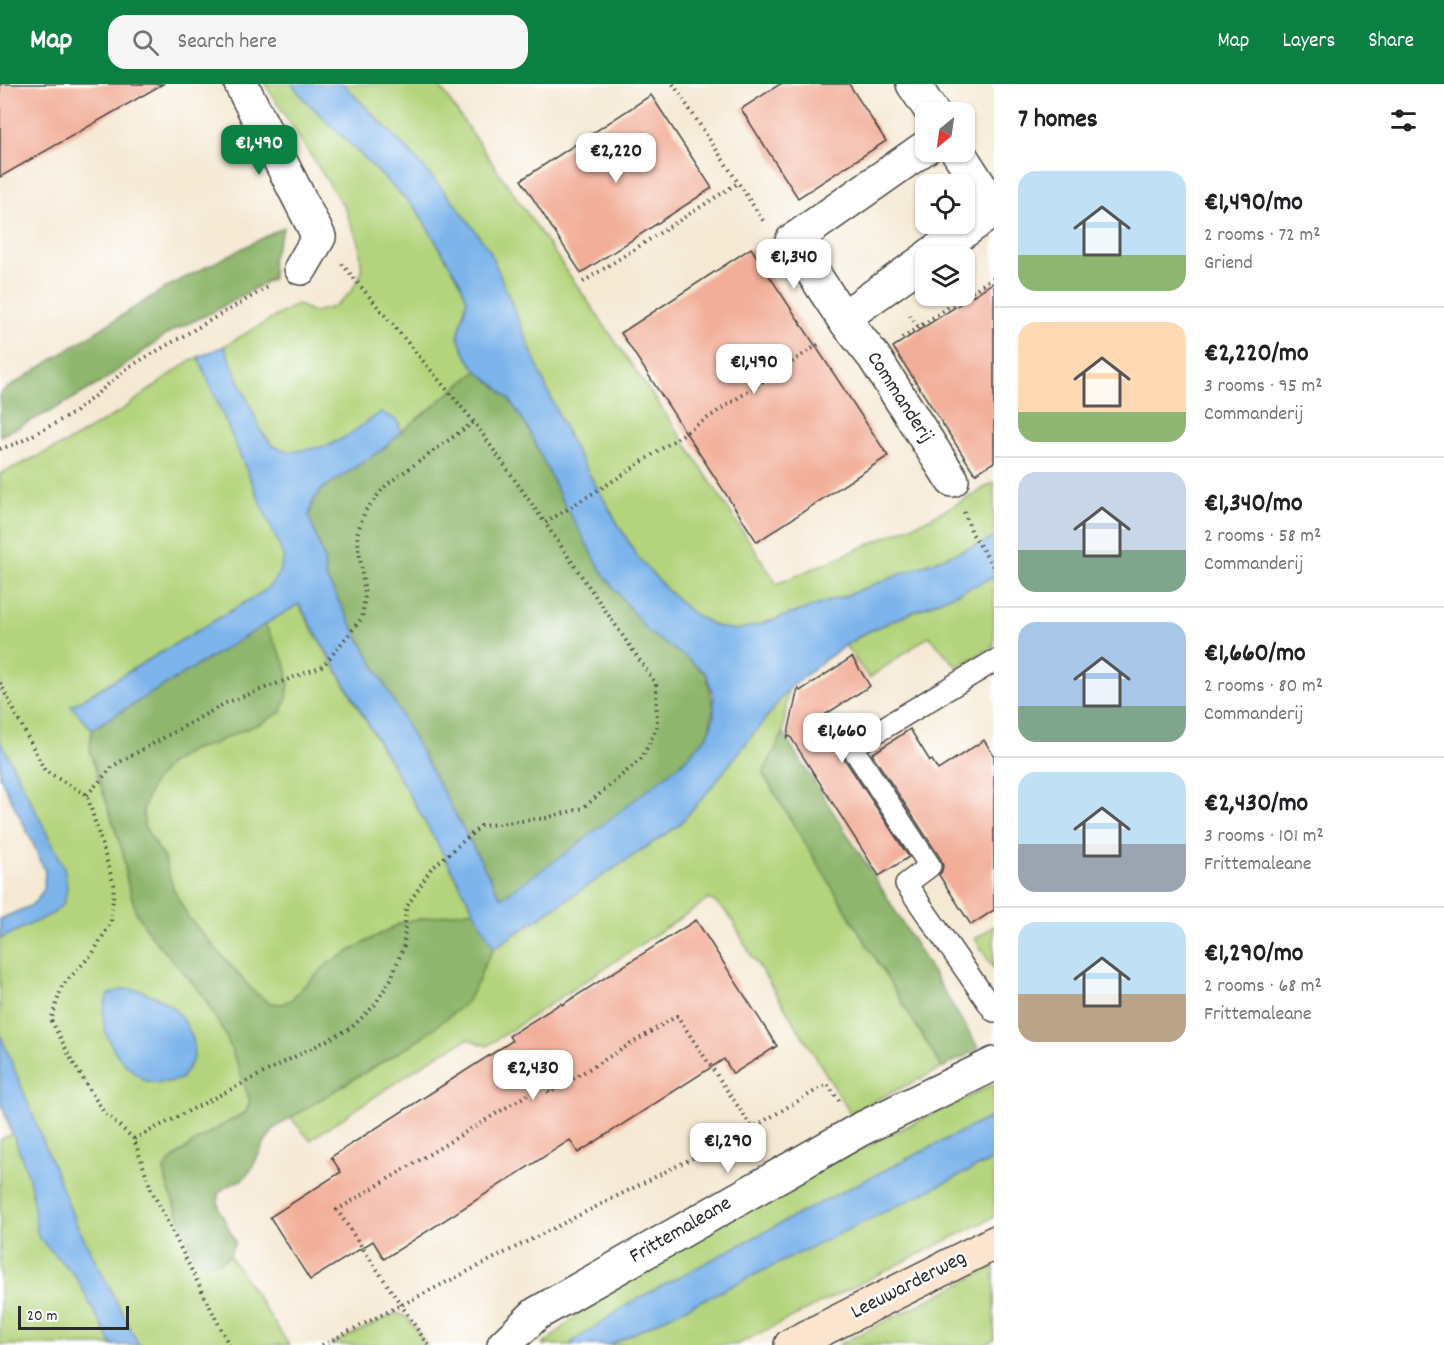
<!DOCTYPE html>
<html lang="en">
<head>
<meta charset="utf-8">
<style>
	:root { --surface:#fff; --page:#f6f6f6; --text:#202124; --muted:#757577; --line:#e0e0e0; --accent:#0b8043 }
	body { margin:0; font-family:Dekko,sans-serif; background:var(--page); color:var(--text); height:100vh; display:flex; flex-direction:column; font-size:22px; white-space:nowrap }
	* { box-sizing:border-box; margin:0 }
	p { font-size:20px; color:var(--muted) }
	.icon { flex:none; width:33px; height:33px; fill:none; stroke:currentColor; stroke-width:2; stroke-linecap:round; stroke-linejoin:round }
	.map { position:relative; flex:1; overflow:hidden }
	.drawer { display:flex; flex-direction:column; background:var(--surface); width:450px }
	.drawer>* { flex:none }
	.needle { width:39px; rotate:209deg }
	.tools { position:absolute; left:915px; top:18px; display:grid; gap:12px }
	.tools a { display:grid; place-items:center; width:60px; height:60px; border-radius:12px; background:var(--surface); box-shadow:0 2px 4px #0004; font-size:30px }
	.scale { position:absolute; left:18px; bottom:15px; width:111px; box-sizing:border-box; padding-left:6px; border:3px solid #2b2b2b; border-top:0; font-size:16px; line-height:21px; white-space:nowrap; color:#2b2b2b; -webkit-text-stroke:4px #fff; paint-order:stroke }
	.price { position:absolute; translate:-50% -51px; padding:0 14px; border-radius:12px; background:#fff; color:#222; font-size:20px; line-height:39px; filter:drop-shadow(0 2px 3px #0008) }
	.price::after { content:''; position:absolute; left:50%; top:36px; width:18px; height:14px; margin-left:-9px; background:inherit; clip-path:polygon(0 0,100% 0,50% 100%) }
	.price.active { background:var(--accent); color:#fff }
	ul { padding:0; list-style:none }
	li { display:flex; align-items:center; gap:18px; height:150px; padding:0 24px }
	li+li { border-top:2px solid var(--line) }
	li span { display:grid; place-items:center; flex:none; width:168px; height:120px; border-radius:18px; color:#555 }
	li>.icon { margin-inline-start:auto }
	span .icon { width:72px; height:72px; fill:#fffc; stroke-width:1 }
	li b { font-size:26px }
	h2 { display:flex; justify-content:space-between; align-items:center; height:72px; padding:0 24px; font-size:26px }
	header { display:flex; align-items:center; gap:36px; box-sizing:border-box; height:84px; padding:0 30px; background:var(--accent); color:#fff }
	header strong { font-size:28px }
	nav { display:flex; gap:33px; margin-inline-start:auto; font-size:21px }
	.search { width:420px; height:54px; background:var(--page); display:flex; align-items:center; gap:15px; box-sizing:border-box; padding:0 21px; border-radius:18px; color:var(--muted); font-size:22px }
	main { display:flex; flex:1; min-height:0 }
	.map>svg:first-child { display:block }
	.green { fill:#b3d47c; stroke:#6f8054; stroke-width:1.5 }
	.forest { fill:#8eb66c; stroke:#5c704c; stroke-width:1.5 }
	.water { fill:#7bb4eb; stroke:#53708b; stroke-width:1.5 }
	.building { fill:#f2ae98 }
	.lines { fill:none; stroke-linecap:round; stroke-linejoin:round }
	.service-casing { stroke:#494844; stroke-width:24 }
	.minor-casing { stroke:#494844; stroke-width:36 }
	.secondary-casing { stroke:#494844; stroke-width:36 }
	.path { stroke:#494844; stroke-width:4; stroke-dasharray:1.5 4.5; stroke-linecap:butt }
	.service { stroke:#fff; stroke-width:21 }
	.minor { stroke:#fff; stroke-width:33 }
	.secondary { stroke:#fbe5cf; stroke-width:33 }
	.labels { text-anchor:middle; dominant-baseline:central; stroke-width:5; stroke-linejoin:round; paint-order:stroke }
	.street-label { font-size:21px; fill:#2b2b2b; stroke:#fff }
</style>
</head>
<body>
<header>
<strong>Map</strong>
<div class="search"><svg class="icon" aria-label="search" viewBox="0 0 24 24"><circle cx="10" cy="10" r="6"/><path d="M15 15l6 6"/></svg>Search here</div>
<nav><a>Map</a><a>Layers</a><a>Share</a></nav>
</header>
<main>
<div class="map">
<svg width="994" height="1261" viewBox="0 0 994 1261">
	<rect width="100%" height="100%" fill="#fff"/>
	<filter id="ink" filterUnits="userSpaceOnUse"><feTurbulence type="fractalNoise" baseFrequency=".0167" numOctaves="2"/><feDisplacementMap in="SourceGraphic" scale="12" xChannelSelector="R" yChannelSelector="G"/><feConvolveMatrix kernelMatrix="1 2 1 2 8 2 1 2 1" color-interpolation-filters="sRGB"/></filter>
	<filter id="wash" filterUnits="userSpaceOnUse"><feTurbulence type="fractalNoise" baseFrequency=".008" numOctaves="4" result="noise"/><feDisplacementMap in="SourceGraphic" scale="24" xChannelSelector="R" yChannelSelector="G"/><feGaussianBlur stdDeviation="1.35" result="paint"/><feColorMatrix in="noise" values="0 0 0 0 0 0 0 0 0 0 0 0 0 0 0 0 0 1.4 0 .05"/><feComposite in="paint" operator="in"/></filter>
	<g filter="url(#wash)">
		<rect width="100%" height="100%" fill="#f5e9d4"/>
		<!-- green -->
		<g class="green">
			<path d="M265,0H292L303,14L417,126L460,198L467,215L458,253L465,270L477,287L401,348L398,337L347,352L328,362L307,366L290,368L273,362L261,347L224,262L297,220L313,228L334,223L351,208L362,188L359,159L344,123Z"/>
			<path d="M343,0H438L684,357L777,500L930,434L973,411L994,398V454L842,513L755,542L735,546L715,542L692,529L667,506L636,471L570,357L547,305L412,70Z"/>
			<path d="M198,273L284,473C280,489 277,494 266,506L71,622L92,645L90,668L123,769L127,797L151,852L200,907L225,950L238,982L250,1017L246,1028C220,1043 182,1061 164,1085L168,1104L184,1145L219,1178L230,1172L289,1261H0V1056L12,1050L0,1016V835L30,822L38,815L44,805L45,787L32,757L0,693V390L70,357L119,328L188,278Z"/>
			<path d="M994,493V562L957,583L929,552L869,594L845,561L865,549Z"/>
			<path d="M298,520L436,757L474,826L403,838L373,854L329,879L302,904L291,916L282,920L270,919L254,908L188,833L173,806L164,774L144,742L143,724L152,701L167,682L191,666L213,660L236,649L285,584L265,540Z"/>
			<path d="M788,606L783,649L763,690L942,984L850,1029C817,975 785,922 750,869C736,847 734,828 709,815L487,962L468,955L436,972L310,1056L290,1033L411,961L478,898L484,881L494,864L678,742L710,705Z"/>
			<path d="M994,842V885L975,855Z"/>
			<path d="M994,1000V1133L736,1261H543L615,1197L788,1100Z"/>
			<path d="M994,1183V1256L984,1261H838Z"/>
			<path d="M396,1229L407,1233L427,1261H330Z"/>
		</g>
		<!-- forest -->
		<g class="forest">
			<path d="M284,143L272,175L273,194L213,228L170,248L100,299L53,326L0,352V309L165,204Z"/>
			<path d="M477,287L495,301L510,316L528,344L560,412L604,491L687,574L706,590L714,623L708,651L682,679L566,771L501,814L325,492L324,475L309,432L313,417L321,405L383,365L401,348Z"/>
			<path d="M265,540L285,579L289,597L287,614L281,628L262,639L236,649L213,660L191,666L167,682L152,701L143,724L144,742L164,774L174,806L188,833L254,908L270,919L282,920L291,916L302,904L329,879L373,854L403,838L474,826L494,864L484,881L478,898L467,918L442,938L411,961L352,996L276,1043L266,1056L251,1086L243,1095L226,1103L218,1110L219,1125L236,1159L233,1162L230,1172C216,1179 211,1183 196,1175L168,1104L164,1085C183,1061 220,1043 246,1028L250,1017L238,982L225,950L200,907L151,852L136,828L127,797L123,769L90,668L92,645Z"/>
			<path d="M783,649L874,792L979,965L942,984L763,690Z"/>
		</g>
		<!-- water -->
		<g class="water">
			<path d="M292,0H343L412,70L457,122L490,167L547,305L570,357L636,471L667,506L692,529L715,542L735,546L755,542L842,513L994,454V493L865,549C838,565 812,585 788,606L710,705L678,742L494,864L436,757L299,520L92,645L71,622L266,506L277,494L284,473L198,273L224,262L261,347L273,362L290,368L328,362L347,352L381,328L398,337L401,348L383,365L322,405L313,417L309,432L324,475L325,492L501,814L565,770L682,679L708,651L714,632V612L706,590L687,574L648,548L604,491L560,412L528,344L510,316L495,301L477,287L465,270L458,253L467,215L460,198L417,126L303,14Z"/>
			<path d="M0,656L64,783L67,804L64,819L54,829L0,855V835L30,822L38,815L44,805L45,787L32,757L0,693Z"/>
			<path d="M123,905L140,906L157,913L174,924L186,940L193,955L194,974L181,995C170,998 156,1001 144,996C141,994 137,990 133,987C111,970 94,936 109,910Z"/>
			<path d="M0,949L76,1139L139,1261H112L76,1193L38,1153L29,1093L0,1016Z"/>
			<path d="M994,1031V1075L610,1261H572L571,1259L633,1217L808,1125Z"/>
		</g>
		<g id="blocks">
			<!-- building -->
			<g class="building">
				<path d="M0,0H163L0,93Z"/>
				<path d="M780,0H849L886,57L798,114L741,25Z"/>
				<path d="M651,11L712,104L581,189L521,96Z"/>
				<path d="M751,164L888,372L757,458L621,249Z"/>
				<path d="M994,198V378L975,390L893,263Z"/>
				<path d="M852,573L870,602L818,635L909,773L879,792L790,652L787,654L798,604L800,607Z"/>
				<path d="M910,645L930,677L932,676L938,686L984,656L994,672V826L971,841L939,791L942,787L943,782L941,775L872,670Z"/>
				<path d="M696,836L777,962L733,990L724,975L578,1069L570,1056L384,1175L373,1157L310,1196L270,1133L341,1088L331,1073L512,957L509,952L561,919L562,921Z"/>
			</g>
		</g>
	</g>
	<g filter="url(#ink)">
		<use href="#blocks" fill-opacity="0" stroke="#494844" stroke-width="1.5"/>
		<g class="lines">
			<defs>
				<path id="service" d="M994,577L852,663L930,782L906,800L994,927"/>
				<g id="minor">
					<path d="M241,0L319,153L301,184"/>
					<path d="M913,0L932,28"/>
					<path d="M926,63L792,157L843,234L874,273L952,396"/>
					<path d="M958,68L994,124"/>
					<path d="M929,172L994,126"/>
					<path d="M843,234L926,175"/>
					<path d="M504,1261L536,1230L859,1046L994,980"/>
				</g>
				<path id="secondary" d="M791,1261L994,1159"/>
			</defs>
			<!-- service casing -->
			<use href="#service" class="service-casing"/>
			<!-- minor casing -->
			<use href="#minor" class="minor-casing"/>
			<!-- secondary casing -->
			<use href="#secondary" class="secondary-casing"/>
			<!-- path -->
			<g class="path">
				<path d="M673,0L764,138"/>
				<path d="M342,180L474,338L545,439"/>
				<path d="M583,198L738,99"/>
				<path d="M910,231L918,243"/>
				<path d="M902,254L994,193"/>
				<path d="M0,365L20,358L74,329L129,283L270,202"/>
				<path d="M964,428L972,449L994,484"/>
				<path d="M0,599L45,687L87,711L114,801L111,838L93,869L62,902L51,936L72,977L103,1027L134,1055L151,1105L229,1261"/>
				<path d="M87,711L113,682L226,619L323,582L362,534L365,512L357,450L365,427L386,401L474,338"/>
				<path d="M134,1055L351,944L374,922L391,895L404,861L406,824L431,785L481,742L546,734L583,724L642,674L657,643L656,600L545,439L616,395L819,260"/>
				<path d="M322,1261L752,1044L827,1000L840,1018"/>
				<path d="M428,1261L337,1126L545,1000L549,1009L677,932L764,1061"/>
			</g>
			<!-- service -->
			<use href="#service" class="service"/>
			<!-- minor -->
			<use href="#minor" class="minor"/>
			<!-- secondary -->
			<use href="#secondary" class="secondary"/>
		</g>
	</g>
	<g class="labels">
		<!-- street labels -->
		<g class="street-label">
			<text transform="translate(899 314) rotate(57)">Commanderij</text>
			<text transform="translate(681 1147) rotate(-30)">Frittemaleane</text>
			<text transform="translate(909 1202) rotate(-27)">Leeuwarderweg</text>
		</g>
	</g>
</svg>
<div class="tools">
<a><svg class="needle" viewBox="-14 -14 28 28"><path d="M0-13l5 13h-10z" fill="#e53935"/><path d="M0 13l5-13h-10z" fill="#757577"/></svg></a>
<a><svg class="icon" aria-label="locate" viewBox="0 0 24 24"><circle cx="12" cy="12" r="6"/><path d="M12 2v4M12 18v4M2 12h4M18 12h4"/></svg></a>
<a><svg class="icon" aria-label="layers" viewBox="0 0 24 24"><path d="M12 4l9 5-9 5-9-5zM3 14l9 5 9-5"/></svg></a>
</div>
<div class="scale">20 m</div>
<b class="price active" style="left:259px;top:92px">€1,490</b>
<b class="price" style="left:616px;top:100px">€2,220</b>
<b class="price" style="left:794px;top:206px">€1,340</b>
<b class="price" style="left:754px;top:311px">€1,490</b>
<b class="price" style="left:842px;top:680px">€1,660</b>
<b class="price" style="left:533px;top:1017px">€2,430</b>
<b class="price" style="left:728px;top:1090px">€1,290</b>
</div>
<section class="drawer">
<h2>7 homes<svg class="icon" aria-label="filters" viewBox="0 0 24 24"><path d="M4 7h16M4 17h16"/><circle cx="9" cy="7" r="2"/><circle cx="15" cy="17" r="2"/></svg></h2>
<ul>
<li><span style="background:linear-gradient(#bfe0f5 70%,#8fb573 0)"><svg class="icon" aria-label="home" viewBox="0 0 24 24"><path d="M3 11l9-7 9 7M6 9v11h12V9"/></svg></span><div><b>€1,490/mo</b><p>2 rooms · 72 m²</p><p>Griend</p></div></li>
<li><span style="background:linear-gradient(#ffd9b3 75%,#8fb573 0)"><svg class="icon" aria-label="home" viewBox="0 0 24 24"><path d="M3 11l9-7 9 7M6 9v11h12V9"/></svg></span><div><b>€2,220/mo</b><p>3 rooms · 95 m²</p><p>Commanderij</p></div></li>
<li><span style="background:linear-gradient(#c9d6e8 65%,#7fa58c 0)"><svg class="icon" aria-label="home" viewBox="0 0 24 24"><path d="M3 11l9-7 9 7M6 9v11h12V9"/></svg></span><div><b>€1,340/mo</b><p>2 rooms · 58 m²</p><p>Commanderij</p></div></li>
<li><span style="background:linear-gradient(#a9c7e8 70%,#7fa58c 0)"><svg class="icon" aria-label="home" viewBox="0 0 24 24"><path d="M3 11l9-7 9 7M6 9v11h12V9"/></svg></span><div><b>€1,660/mo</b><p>2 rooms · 80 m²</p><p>Commanderij</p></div></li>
<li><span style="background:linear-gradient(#bfe0f5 60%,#9aa5b1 0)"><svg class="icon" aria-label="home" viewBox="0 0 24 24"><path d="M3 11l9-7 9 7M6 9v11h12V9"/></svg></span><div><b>€2,430/mo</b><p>3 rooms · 101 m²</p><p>Frittemaleane</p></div></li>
<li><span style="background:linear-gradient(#bfe0f5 60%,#b9a48a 0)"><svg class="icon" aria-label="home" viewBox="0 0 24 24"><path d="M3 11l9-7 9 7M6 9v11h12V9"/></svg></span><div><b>€1,290/mo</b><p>2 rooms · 68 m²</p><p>Frittemaleane</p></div></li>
</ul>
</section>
</main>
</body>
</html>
